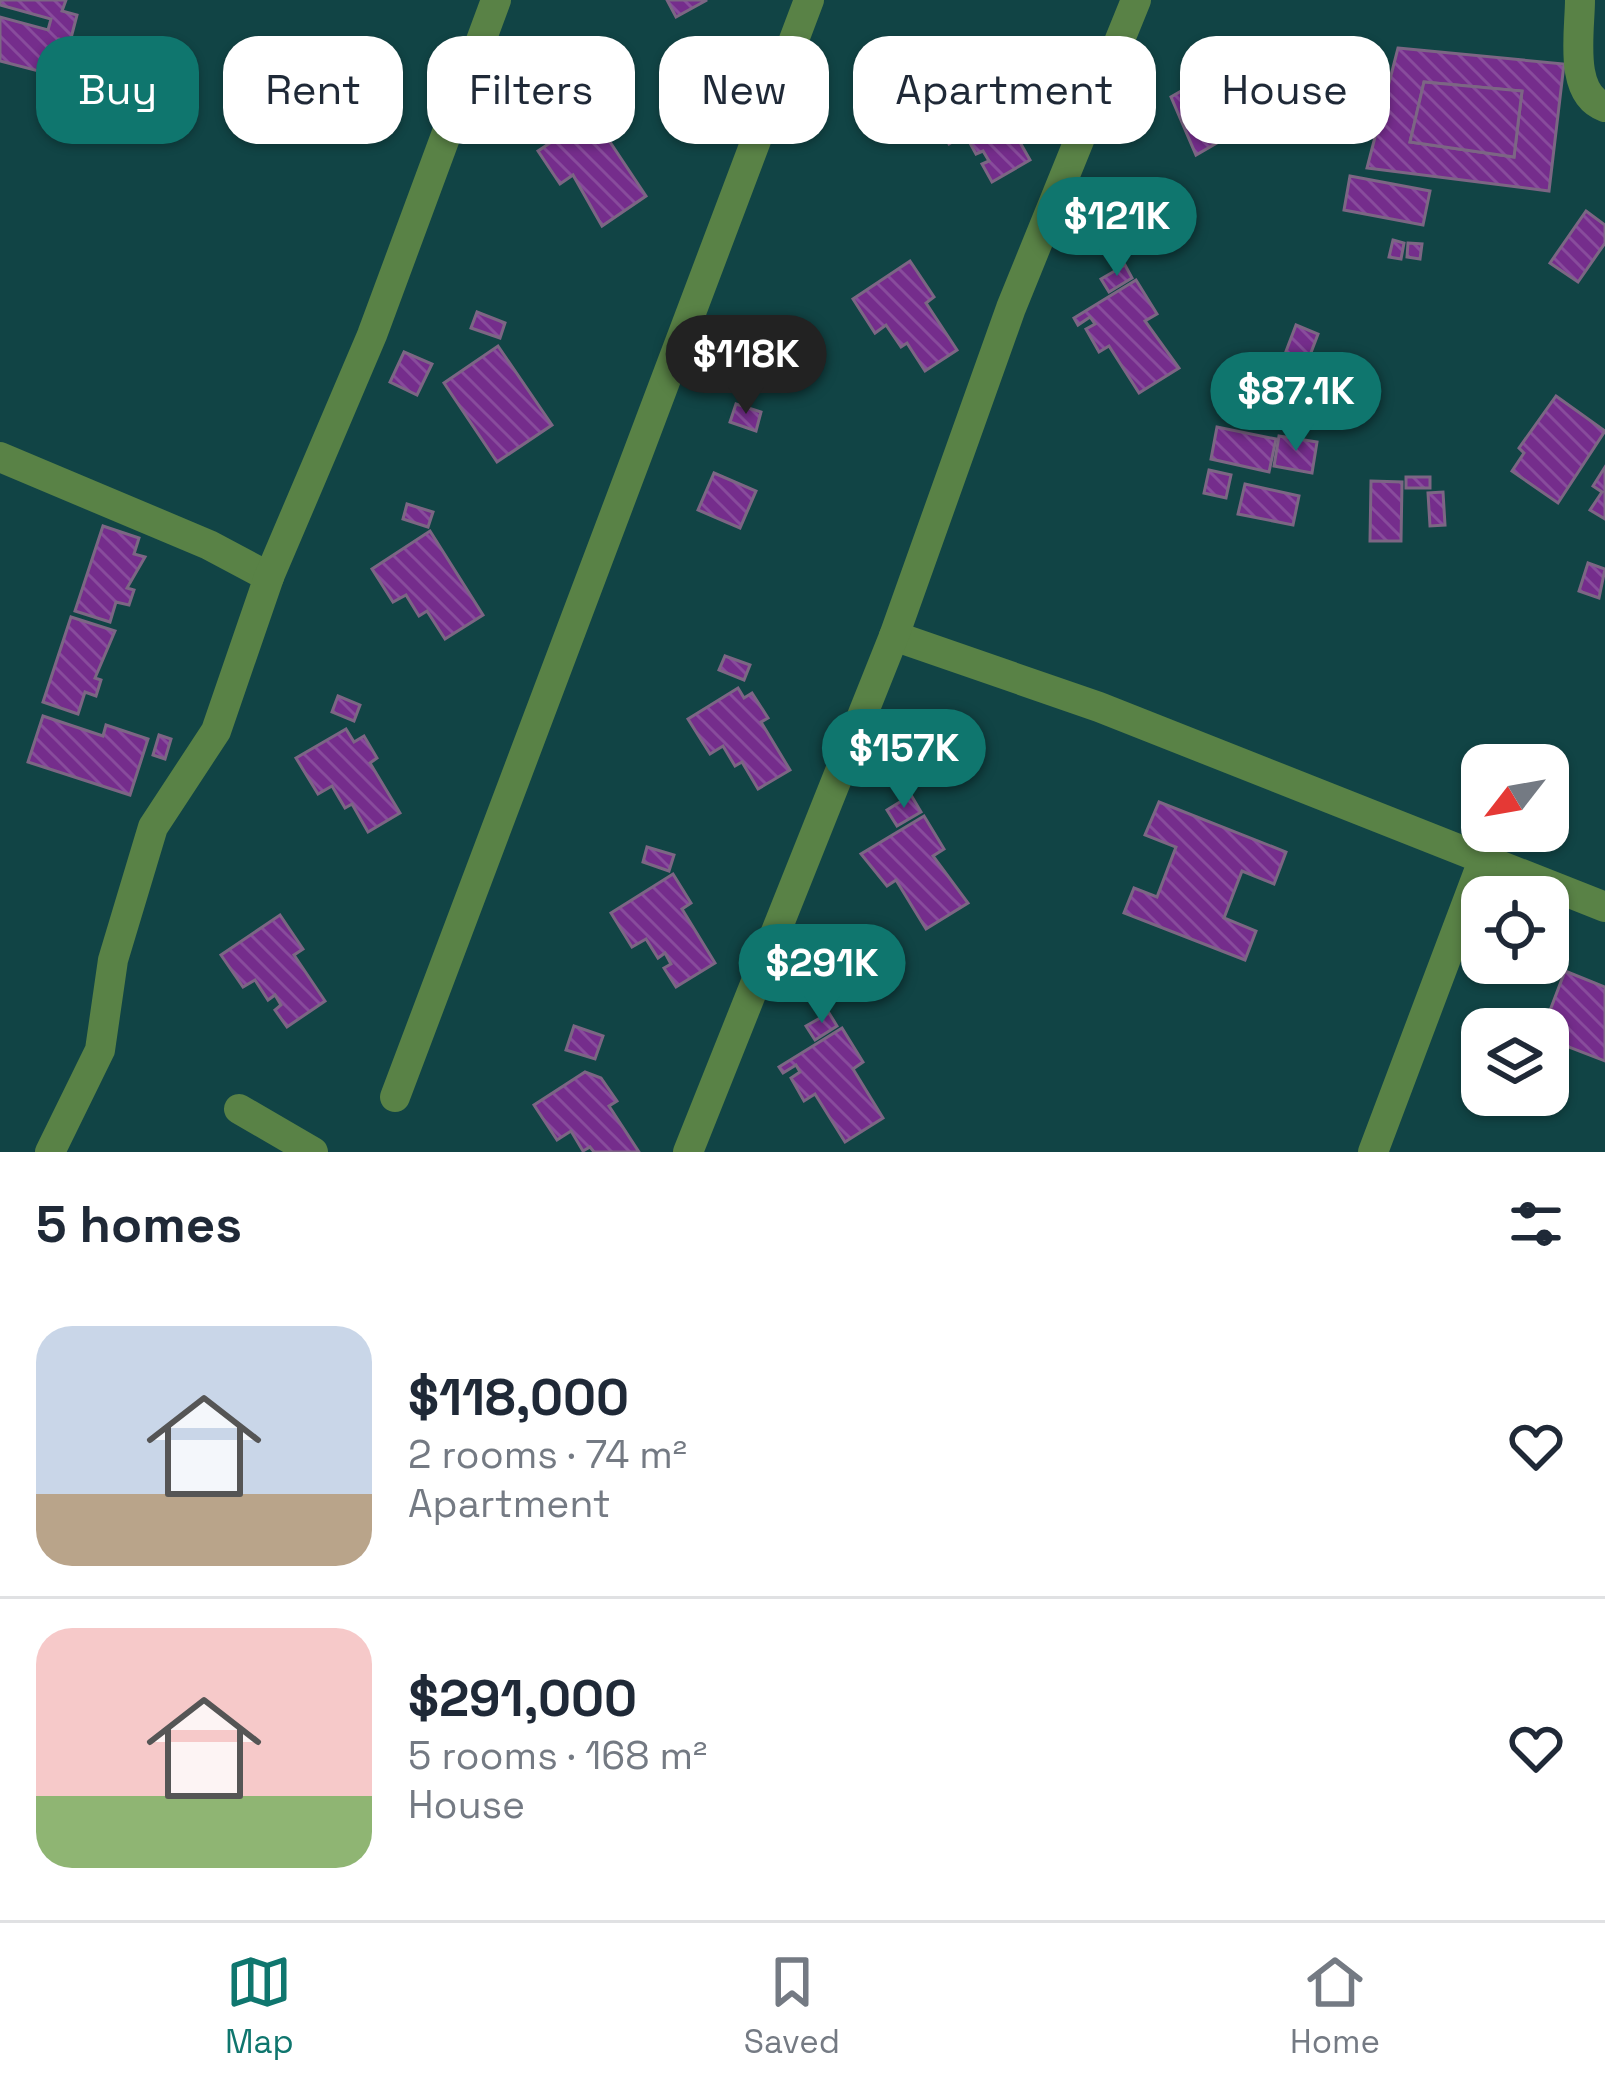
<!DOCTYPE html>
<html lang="en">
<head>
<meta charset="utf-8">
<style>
	:root { --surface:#fff; --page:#f6f6f7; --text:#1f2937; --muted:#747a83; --line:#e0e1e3; --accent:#0f766e }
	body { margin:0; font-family:"Space Grotesk",sans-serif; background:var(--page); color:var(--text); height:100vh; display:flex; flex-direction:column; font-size:45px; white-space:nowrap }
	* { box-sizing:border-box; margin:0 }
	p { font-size:39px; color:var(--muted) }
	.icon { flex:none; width:66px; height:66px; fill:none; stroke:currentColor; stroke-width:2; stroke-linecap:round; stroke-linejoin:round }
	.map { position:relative; height:1152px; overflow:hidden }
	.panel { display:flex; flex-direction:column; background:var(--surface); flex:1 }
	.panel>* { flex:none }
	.guide { position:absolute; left:36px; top:36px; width:1533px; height:108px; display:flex; gap:24px }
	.needle { width:78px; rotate:239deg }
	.fabs { position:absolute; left:1461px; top:744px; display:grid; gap:24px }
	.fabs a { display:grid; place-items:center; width:108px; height:108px; border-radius:24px; background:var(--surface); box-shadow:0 3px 9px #0004; font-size:60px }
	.price { position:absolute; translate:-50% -102px; padding:0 27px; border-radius:42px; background:var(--accent); color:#fff; font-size:39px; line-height:78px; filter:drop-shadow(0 3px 6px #0008) }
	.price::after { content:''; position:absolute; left:50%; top:72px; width:36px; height:27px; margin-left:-18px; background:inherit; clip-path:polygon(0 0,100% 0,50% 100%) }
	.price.current { background:#222; color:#fff }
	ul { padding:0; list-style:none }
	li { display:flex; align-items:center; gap:36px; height:300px; padding:0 36px }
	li+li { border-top:3px solid var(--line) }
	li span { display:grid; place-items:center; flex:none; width:336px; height:240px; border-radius:36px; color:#555 }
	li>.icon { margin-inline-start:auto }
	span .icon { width:144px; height:144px; fill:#fffc; stroke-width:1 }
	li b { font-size:51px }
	h2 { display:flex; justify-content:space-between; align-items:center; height:144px; padding:0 36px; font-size:51px }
	.chip { padding:0 42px; border-radius:36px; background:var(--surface); box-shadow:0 3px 9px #0004; font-size:42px; line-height:108px }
	.chip.current { background:var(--accent); color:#fff }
	.menu { display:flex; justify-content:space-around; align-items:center; height:168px; border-top:3px solid var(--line); background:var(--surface); font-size:33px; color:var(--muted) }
	.menu a { display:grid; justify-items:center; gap:6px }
	.menu .current { color:var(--accent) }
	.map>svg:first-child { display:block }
	.building { fill:url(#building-back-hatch); stroke:#7c6684; stroke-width:3; fill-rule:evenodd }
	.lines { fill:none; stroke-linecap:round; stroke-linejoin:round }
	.minor { stroke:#598246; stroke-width:30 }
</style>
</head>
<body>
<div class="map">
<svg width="1605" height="1152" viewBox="0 0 1605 1152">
	<defs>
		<pattern id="building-back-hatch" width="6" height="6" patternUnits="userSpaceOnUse" patternTransform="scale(3)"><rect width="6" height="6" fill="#752d8c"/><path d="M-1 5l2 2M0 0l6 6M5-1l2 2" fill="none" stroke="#884c9c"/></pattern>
	</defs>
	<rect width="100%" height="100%" fill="#114445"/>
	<!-- building -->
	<g class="building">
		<path d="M0,0H66L62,11L77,15L70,42L59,39L50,74L0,61V17L48,30L51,19L0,5Z"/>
		<path d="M667,0H707L676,17Z"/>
		<path d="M1398,48L1564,64L1549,191L1367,168ZM1424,82L1522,91L1514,157L1410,142Z"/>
		<path d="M986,63L1010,103L1001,109L1030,160L992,182L982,164L989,161L983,151L976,154L965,134L949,144L923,99Z"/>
		<path d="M1216,71L1240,112L1245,109L1253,122L1196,155L1171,97Z"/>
		<path d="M1424,82L1522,91L1514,157L1410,142Z"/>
		<path d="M592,115L646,196L602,226L573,175L560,184L538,151Z"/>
		<path d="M1350,176L1430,191L1423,225L1344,210Z"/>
		<path d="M1586,211L1605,225V243L1578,282L1550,263Z"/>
		<path d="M1393,240L1404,243L1401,259L1389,257Z"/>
		<path d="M1408,243L1422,244L1420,259L1407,257Z"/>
		<path d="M910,261L934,297L926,303L957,350L925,371L907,343L901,347L886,325L875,333L853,299Z"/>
		<path d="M1125,265L1132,278L1109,292L1101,279Z"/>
		<path d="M1136,280L1157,314L1145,321L1179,368L1139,393L1109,346L1099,352L1086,329L1095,324L1090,317L1078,325L1074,318Z"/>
		<path d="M477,312L505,323L500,338L471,328Z"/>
		<path d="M1296,325L1318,334L1304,371L1282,362Z"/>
		<path d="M498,346L552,425L497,462L444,383Z"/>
		<path d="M404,352L432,364L417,395L390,382Z"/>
		<path d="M1556,396L1605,431L1558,503L1512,471L1524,453L1519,448Z"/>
		<path d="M736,404L761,412L756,431L730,422Z"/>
		<path d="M1217,427L1276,439L1269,472L1211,459Z"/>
		<path d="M1279,436L1317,442L1312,473L1274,466Z"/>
		<path d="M1605,467V519L1590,510L1602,492L1593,486Z"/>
		<path d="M1209,470L1231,475L1226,498L1204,493Z"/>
		<path d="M714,473L756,491L740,528L698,510Z"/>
		<rect x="1406" y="477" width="24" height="11"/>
		<path d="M1371,481L1402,482L1401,541H1370Z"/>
		<path d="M1245,484L1299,496L1293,525L1238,514Z"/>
		<path d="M1443,492L1445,525L1430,526L1428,493Z"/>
		<path d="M407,504L433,512L428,527L403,519Z"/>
		<path d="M103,526L139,538L134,554L145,557L127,588L134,590L129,605L116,602L110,622L75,611Z"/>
		<path d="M430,531L483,615L445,639L427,611L419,616L406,595L393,602L372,569Z"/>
		<path d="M1588,563L1605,569L1599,598L1579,591Z"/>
		<path d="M71,617L115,631L95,678L101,680L96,696L85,692L78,714L43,702Z"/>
		<path d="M725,656L750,665L744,680L719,670Z"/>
		<path d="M738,688L744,698L752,693L768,718L761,722L790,770L758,789L742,762L735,766L723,746L710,754L688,719Z"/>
		<path d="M338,696L360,705L354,721L332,712Z"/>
		<path d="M43,716L103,736L106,725L148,739L130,795L28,762Z"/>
		<path d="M346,729L354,742L364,736L377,758L370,763L400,813L368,832L352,804L345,808L332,786L318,794L296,758Z"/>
		<path d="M159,735L171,739L165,759L153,755Z"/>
		<path d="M911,795L921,812L897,826L887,810Z"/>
		<path d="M1159,802L1286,852L1274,884L1242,871L1224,918L1256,931L1245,960L1124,913L1134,888L1157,897L1176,847L1145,835Z"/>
		<path d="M924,816L944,849L933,856L968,903L926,929L896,880L887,886L861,854Z"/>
		<path d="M647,847L674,855L669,871L643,862Z"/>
		<path d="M673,874L691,903L682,909L715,963L676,987L664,968L671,964L665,953L658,958L646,939L632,947L611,913Z"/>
		<path d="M280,915L303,949L294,955L325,1001L287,1027L275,1010L281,1005L275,995L268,1000L255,980L243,987L221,955Z"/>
		<path d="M1565,971L1605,987V1061L1548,1039V1029H1543Z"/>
		<path d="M829,1013L837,1026L815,1040L806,1026Z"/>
		<path d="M574,1026L603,1036L595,1059L566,1050Z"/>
		<path d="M842,1028L863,1062L853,1069L883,1118L845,1142L815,1094L804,1101L791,1078L800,1072L796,1065L783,1073L779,1067Z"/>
		<path d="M585,1072L601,1078L617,1101L609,1106L639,1152H594L590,1147L583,1151L571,1131L557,1140L534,1105Z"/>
	</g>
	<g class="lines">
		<!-- minor -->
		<g class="minor">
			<path d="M1580,0C1580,31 1568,94 1605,107"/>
			<path d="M0,457L209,545L269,577"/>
			<path d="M894,636L1099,707L1605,907"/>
			<path d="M395,1097L809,0"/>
			<path d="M239,1109L313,1152"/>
			<path d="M50,1152L100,1050L113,960L153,827L216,731L269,577L372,335L496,0"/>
			<path d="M688,1152L894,636L1011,308L1136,0"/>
			<path d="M1373,1152L1482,863"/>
		</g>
	</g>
</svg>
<div class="fabs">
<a><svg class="needle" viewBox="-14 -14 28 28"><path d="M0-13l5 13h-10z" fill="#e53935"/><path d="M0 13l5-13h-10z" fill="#747a83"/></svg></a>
<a><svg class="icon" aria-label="locate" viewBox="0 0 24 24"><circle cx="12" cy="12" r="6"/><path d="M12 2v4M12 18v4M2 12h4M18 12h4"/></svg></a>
<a><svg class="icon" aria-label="layers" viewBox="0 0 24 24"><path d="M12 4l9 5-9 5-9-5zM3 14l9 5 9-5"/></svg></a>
</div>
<b class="price" style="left:1117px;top:279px">$121K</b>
<b class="price current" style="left:746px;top:417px">$118K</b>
<b class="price" style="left:1296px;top:454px">$87.1K</b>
<b class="price" style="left:904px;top:811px">$157K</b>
<b class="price" style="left:822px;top:1026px">$291K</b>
<div class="guide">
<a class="chip current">Buy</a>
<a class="chip">Rent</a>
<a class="chip">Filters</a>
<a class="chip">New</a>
<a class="chip">Apartment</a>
<a class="chip">House</a>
</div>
</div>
<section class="panel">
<h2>5 homes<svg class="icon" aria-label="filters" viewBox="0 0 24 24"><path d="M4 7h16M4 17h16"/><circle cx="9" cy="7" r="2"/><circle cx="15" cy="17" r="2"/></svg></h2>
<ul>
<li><span style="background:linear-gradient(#c9d6e8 70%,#b9a48a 0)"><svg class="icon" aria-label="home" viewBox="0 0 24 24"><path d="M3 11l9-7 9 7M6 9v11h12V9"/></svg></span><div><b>$118,000</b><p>2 rooms · 74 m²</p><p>Apartment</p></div><svg class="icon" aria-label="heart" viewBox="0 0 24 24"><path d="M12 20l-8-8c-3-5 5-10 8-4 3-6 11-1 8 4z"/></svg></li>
<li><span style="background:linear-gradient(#f6c9c9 70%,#8fb573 0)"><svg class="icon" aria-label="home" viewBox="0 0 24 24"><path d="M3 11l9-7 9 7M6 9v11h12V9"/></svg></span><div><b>$291,000</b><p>5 rooms · 168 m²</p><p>House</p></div><svg class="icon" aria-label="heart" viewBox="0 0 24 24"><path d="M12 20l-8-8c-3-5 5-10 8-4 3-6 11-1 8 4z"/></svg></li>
</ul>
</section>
<nav class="menu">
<a class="current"><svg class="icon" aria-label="map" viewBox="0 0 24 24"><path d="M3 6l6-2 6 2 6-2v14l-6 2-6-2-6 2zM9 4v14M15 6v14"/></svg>Map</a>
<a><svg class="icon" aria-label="saved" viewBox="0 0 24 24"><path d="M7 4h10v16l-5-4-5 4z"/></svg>Saved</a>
<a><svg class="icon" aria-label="home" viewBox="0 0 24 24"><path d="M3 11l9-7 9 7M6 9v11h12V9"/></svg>Home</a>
</nav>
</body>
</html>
